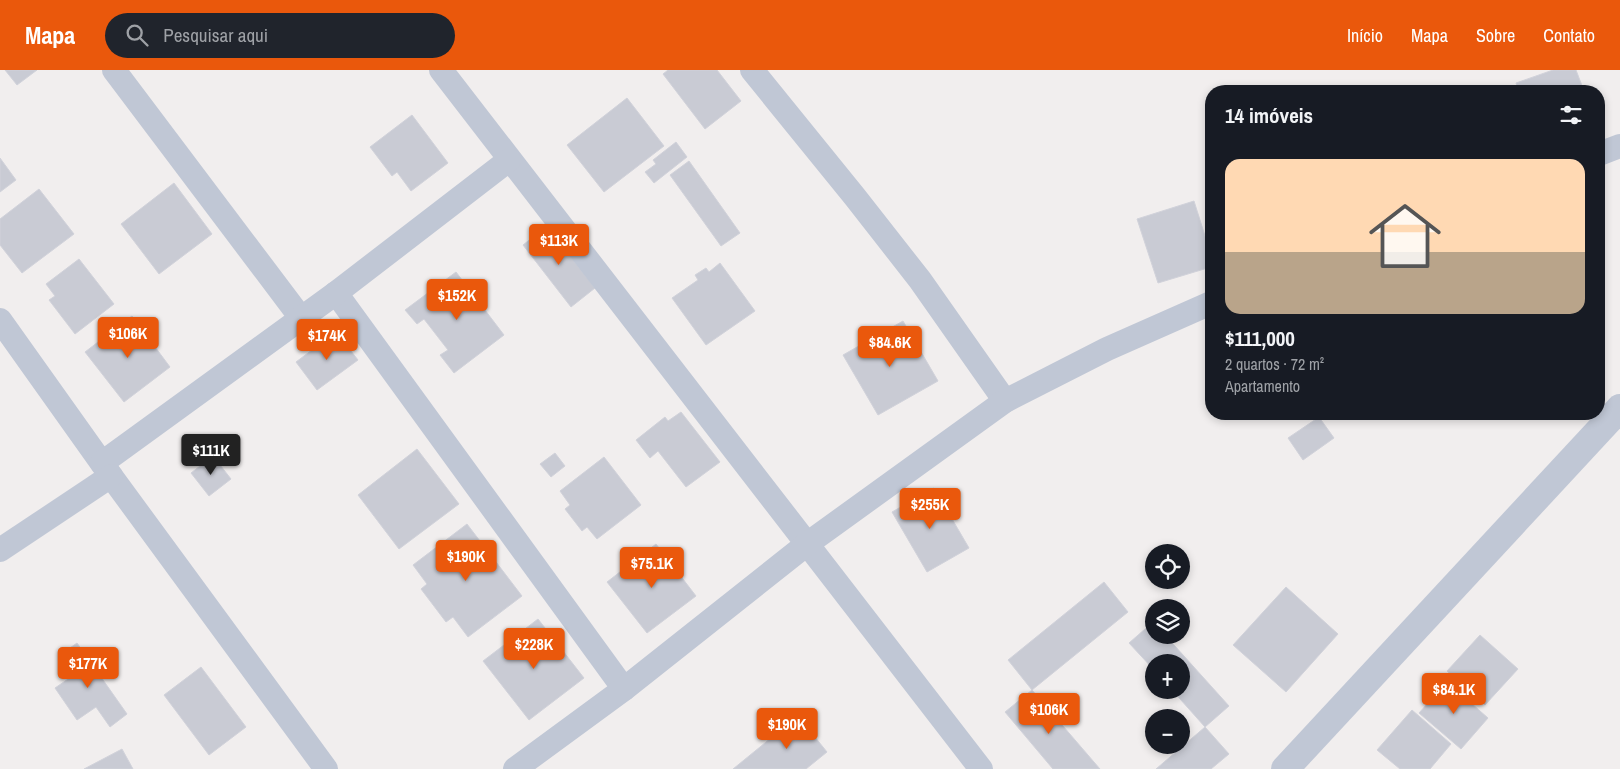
<!DOCTYPE html>
<html lang="pt">
<head>
<meta charset="utf-8">
<style>
	:root { --surface:#171b24; --page:#20242c; --text:#f1f3f6; --muted:#9ea1a6; --line:#363941; --accent:#ea580c }
	body { margin:0; font-family:"Archivo Narrow",sans-serif; background:var(--page); color:var(--text); height:100vh; display:flex; flex-direction:column; font-size:19px; white-space:nowrap }
	* { box-sizing:border-box; margin:0 }
	p { font-size:16px; color:var(--muted) }
	.icon { flex:none; width:28px; height:28px; fill:none; stroke:currentColor; stroke-width:2; stroke-linecap:round; stroke-linejoin:round }
	.map { position:relative; flex:1; overflow:hidden }
	.side { position:absolute; left:1205px; top:15px; width:400px; height:335px; display:flex; flex-direction:column; background:var(--surface); border-radius:20px; box-shadow:0 2px 8px #0003 }
	.side>* { flex:none }
	.controls { position:absolute; left:1145px; top:474px; display:grid; gap:10px }
	.controls a { display:grid; place-items:center; width:45px; height:45px; border-radius:50%; background:var(--surface); box-shadow:0 2px 8px #0003; font-size:25px }
	.price { position:absolute; translate:-50% -42px; padding:0 11px; border-radius:5px; background:var(--accent); color:#fff; font-size:16px; line-height:32px; filter:drop-shadow(0 1px 2px #0008) }
	.price::after { content:''; position:absolute; left:50%; top:30px; width:15px; height:11px; margin-left:-8px; background:inherit; clip-path:polygon(0 0,100% 0,50% 100%) }
	.price.current { background:#222; color:#fff }
	ul { padding:0; list-style:none }
	li { display:grid; align-content:center; gap:10px; height:265px; padding:0 20px }
	li+li { border-top:1px solid var(--line) }
	li span { display:grid; place-items:center; height:155px; border-radius:15px; color:#555 }
	li>.icon { margin-inline-start:auto }
	span .icon { width:90px; height:90px; fill:#fffc; stroke-width:1 }
	li b { font-size:21px }
	h2 { display:flex; justify-content:space-between; align-items:center; height:60px; padding:0 20px; font-size:21px }
	header { display:flex; align-items:center; gap:30px; box-sizing:border-box; height:70px; padding:0 25px; background:var(--accent); color:#fff }
	header strong { font-size:24px }
	nav { display:flex; gap:28px; margin-inline-start:auto; font-size:18px }
	.search { width:350px; height:45px; background:var(--page); display:flex; align-items:center; gap:12px; box-sizing:border-box; padding:0 18px; border-radius:28px; color:var(--muted); font-size:19px }
	.map>svg:first-child { display:block }
	.building { fill:#c9cbd4; stroke:#d1d2da }
	.lines { fill:none; stroke-linecap:round; stroke-linejoin:round }
	.minor { stroke:#c0c7d5; stroke-width:24 }
	.tertiary { stroke:#c0c7d5; stroke-width:28 }
</style>
</head>
<body>
<header>
<strong>Mapa</strong>
<div class="search"><svg class="icon" aria-label="search" viewBox="0 0 24 24"><circle cx="10" cy="10" r="6"/><path d="M15 15l6 6"/></svg>Pesquisar aqui</div>
<nav><a>Início</a><a>Mapa</a><a>Sobre</a><a>Contato</a></nav>
</header>
<div class="map">
<svg width="1620" height="699" viewBox="0 0 1620 699">
	<rect width="100%" height="100%" fill="#f1eeee"/>
	<!-- building -->
	<g class="building">
		<path d="M5,0H37L17,15Z"/>
		<path d="M668,0H717L741,31L705,59L663,4Z"/>
		<path d="M1553,0H1576L1584,21H1519L1516,13Z"/>
		<path d="M627,28L664,76L604,122L567,75Z"/>
		<path d="M412,45L448,93L411,121L397,102L392,106L370,77Z"/>
		<path d="M676,72L687,87L654,113L645,102L656,94L653,90Z"/>
		<path d="M0,88L16,110L0,122Z"/>
		<path d="M689,91L740,163L721,176L670,105Z"/>
		<path d="M174,113L212,164L159,204L121,154Z"/>
		<path d="M39,119L74,164L22,203L0,175V149Z"/>
		<path d="M1194,131L1211,185V197L1158,213L1137,149Z"/>
		<path d="M547,156L595,218L571,237L523,175Z"/>
		<path d="M79,189L114,234L75,264L49,230L55,226L46,214Z"/>
		<path d="M720,193L755,241L706,275L672,228L698,210L695,205L706,198L709,202Z"/>
		<path d="M456,202L504,265L454,303L440,285L448,280L424,249L417,254L405,240Z"/>
		<path d="M132,246L170,297L124,332L85,282Z"/>
		<path d="M903,251L938,311L878,345L843,285Z"/>
		<path d="M336,262L358,290L317,320L296,292Z"/>
		<path d="M681,342L720,392L686,417L658,381L650,388L636,370L665,347L668,351Z"/>
		<path d="M1319,347L1334,368L1303,390L1288,368Z"/>
		<path d="M417,379L459,434L399,479L358,425Z"/>
		<path d="M555,383L565,396L551,407L540,394Z"/>
		<path d="M213,386L231,409L209,426L191,403Z"/>
		<path d="M604,387L641,435L597,469L587,457L582,461L565,439L570,435L560,421Z"/>
		<path d="M934,418L969,478L927,502L892,442Z"/>
		<path d="M467,454L522,526L468,567L453,547L446,552L421,519L427,514L413,495Z"/>
		<path d="M656,474L696,526L647,563L607,512Z"/>
		<path d="M1104,512L1128,542L1032,620L1008,590Z"/>
		<path d="M1286,517L1338,564L1286,622L1233,575Z"/>
		<path d="M538,549L584,608L529,650L483,591Z"/>
		<path d="M1153,552L1154,565H1165L1229,636L1205,657L1172,620H1181V592H1154V600L1129,573Z"/>
		<path d="M1480,565L1518,599L1485,635L1447,601Z"/>
		<path d="M77,573L127,644L110,657L96,637L77,650L55,618L74,605L60,585Z"/>
		<path d="M201,597L246,657L209,685L164,625Z"/>
		<path d="M1447,612L1488,648L1461,679L1419,643Z"/>
		<path d="M1032,620L1100,699H1053L1005,642Z"/>
		<path d="M1412,640L1451,674L1430,699H1400L1377,680Z"/>
		<path d="M798,646L827,682L806,699H733Z"/>
		<path d="M1205,657L1229,684L1211,699H1156Z"/>
		<path d="M122,679L133,699H84Z"/>
	</g>
	<g class="lines">
		<!-- minor -->
		<g class="minor">
			<path d="M114,0L301,248"/>
			<path d="M441,0L981,699"/>
			<path d="M752,0L855,127L920,210L1005,331"/>
			<path d="M1599,84L1620,76"/>
			<path d="M336,223L624,619"/>
			<path d="M0,250L111,406L326,699"/>
			<path d="M102,393L336,223L509,90"/>
			<path d="M0,480L111,406"/>
			<path d="M515,699L624,619L807,474L1005,331L1107,279L1211,233"/>
		</g>
		<!-- tertiary -->
		<path class="tertiary" d="M1285,699L1620,338"/>
	</g>
</svg>
<div class="controls">
<a><svg class="icon" aria-label="locate" viewBox="0 0 24 24"><circle cx="12" cy="12" r="6"/><path d="M12 2v4M12 18v4M2 12h4M18 12h4"/></svg></a>
<a><svg class="icon" aria-label="layers" viewBox="0 0 24 24"><path d="M12 4l9 5-9 5-9-5zM3 14l9 5 9-5"/></svg></a>
<a>+</a>
<a>−</a>
</div>
<b class="price" style="left:559px;top:196px">$113K</b>
<b class="price" style="left:457px;top:251px">$152K</b>
<b class="price" style="left:128px;top:289px">$106K</b>
<b class="price" style="left:327px;top:291px">$174K</b>
<b class="price" style="left:890px;top:298px">$84.6K</b>
<b class="price current" style="left:211px;top:406px">$111K</b>
<b class="price" style="left:930px;top:460px">$255K</b>
<b class="price" style="left:466px;top:512px">$190K</b>
<b class="price" style="left:652px;top:519px">$75.1K</b>
<b class="price" style="left:534px;top:600px">$228K</b>
<b class="price" style="left:88px;top:619px">$177K</b>
<b class="price" style="left:1454px;top:645px">$84.1K</b>
<b class="price" style="left:1049px;top:665px">$106K</b>
<b class="price" style="left:787px;top:680px">$190K</b>
<section class="side">
<h2>14 imóveis<svg class="icon" aria-label="filters" viewBox="0 0 24 24"><path d="M4 7h16M4 17h16"/><circle cx="9" cy="7" r="2"/><circle cx="15" cy="17" r="2"/></svg></h2>
<ul>
<li><span style="background:linear-gradient(#ffd9b3 60%,#b9a48a 0)"><svg class="icon" aria-label="home" viewBox="0 0 24 24"><path d="M3 11l9-7 9 7M6 9v11h12V9"/></svg></span><div><b>$111,000</b><p>2 quartos · 72 m²</p><p>Apartamento</p></div></li>
</ul>
</section>
</div>
</body>
</html>
